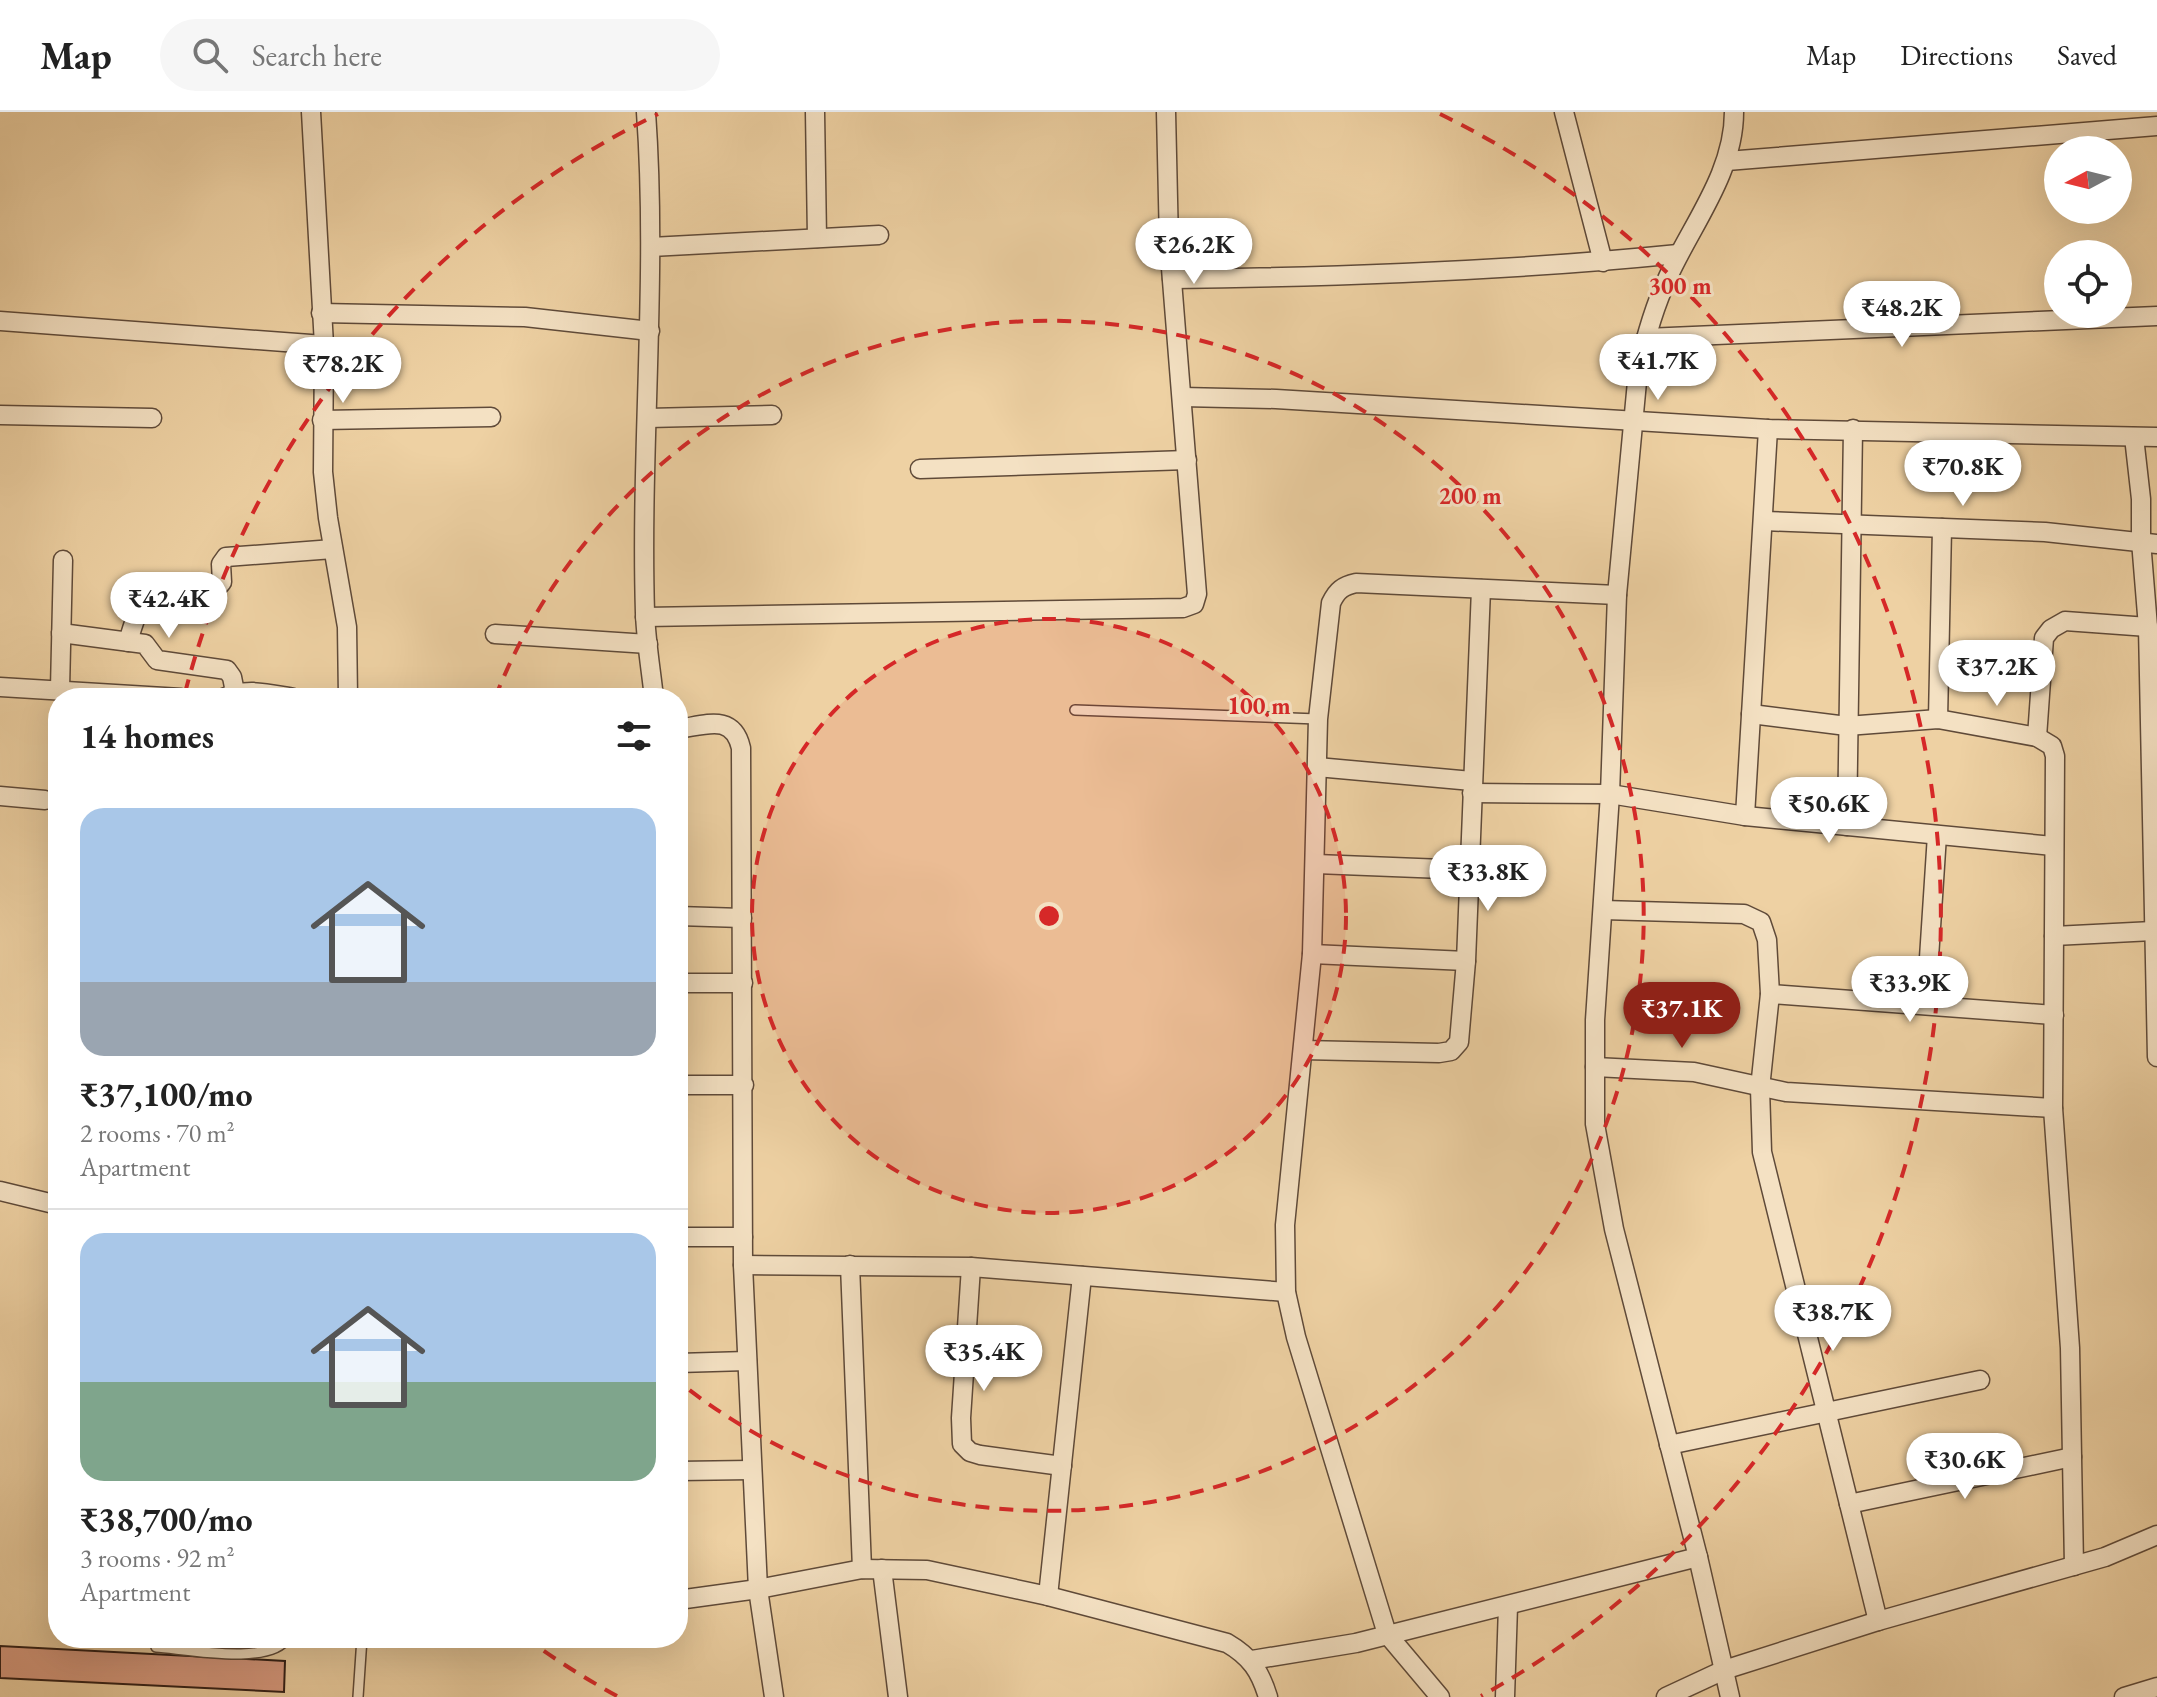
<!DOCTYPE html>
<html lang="en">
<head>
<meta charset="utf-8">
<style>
	:root { --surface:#fff; --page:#f6f6f6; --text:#222; --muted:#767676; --line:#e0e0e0; --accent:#8f2418 }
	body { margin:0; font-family:"EB Garamond",serif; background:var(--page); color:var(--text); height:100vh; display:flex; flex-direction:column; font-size:30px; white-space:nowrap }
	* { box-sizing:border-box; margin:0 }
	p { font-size:26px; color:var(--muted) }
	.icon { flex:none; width:44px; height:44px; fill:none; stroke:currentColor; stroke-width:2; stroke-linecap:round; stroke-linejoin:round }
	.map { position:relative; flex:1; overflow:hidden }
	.sheet { position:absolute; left:48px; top:576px; width:640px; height:960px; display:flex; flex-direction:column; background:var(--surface); border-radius:32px; box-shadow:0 8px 32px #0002 }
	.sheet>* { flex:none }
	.needle { width:52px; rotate:263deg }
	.fabs { position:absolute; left:2044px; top:24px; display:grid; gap:16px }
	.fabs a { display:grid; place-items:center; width:88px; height:88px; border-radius:50%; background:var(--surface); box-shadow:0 8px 32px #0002; font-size:40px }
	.price { position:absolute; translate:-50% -68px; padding:0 18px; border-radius:28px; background:#fff; color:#222; font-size:26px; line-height:52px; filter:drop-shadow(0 2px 4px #0008) }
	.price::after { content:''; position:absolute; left:50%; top:48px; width:24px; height:18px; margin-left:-12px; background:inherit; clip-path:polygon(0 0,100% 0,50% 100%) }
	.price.active { background:var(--accent); color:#fff }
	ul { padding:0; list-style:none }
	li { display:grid; align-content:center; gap:16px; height:424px; padding:0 32px }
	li+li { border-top:2px solid var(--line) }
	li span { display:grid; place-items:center; height:248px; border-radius:24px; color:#555 }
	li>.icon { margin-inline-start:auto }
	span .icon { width:144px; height:144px; fill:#fffc; stroke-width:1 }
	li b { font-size:34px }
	h2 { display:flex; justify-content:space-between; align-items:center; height:96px; padding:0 32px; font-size:34px }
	header { display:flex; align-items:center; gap:48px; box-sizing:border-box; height:112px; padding:0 40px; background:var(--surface); border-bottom:2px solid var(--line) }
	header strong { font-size:38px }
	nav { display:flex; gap:44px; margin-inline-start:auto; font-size:28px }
	.search { width:560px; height:72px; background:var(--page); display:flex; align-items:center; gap:20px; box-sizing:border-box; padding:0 28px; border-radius:44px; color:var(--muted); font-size:30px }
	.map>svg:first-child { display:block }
	.building { fill:#d99b81; stroke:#2f1d16; stroke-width:2 }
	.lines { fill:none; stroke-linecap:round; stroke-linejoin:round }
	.service-casing { stroke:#5f4a39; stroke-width:12 }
	.minor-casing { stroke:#5f4a39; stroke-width:21 }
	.service { stroke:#f4e1c3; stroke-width:9 }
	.minor { stroke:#f4e1c3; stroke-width:18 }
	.ring { fill:none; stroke:#d62828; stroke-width:4; stroke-dasharray:14 10 }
	.centre { fill:#d62828; stroke:#f4e1c3; stroke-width:4 }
	.ring-label { font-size:24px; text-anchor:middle; font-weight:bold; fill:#d62828; stroke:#f4e1c3; stroke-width:6; stroke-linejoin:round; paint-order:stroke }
</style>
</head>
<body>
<header>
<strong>Map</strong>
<div class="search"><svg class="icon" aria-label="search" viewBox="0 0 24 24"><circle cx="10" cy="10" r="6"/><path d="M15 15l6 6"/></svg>Search here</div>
<nav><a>Map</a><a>Directions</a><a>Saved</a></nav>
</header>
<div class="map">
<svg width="2157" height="1585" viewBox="0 0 2157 1585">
	<rect width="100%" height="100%" fill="#eed1a3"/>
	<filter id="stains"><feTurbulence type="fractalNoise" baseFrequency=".0025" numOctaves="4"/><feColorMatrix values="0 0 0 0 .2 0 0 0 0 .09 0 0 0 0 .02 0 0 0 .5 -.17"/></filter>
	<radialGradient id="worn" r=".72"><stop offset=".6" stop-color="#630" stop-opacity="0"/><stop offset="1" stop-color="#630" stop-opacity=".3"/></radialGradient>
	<!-- building -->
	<path class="building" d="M0,1534L285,1549L284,1580L0,1566Z"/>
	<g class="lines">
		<defs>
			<g id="service">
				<path d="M1075,598L1318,607"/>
				<path d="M156,1535C185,1537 271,1554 287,1526"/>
				<path d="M358,1585L362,1526"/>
			</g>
			<g id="minor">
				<path d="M311,0L324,233L323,360L328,406L347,515L348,586"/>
				<path d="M646,0C658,167 640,334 645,501C646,529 651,558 654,586"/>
				<path d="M815,0L817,126"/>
				<path d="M1564,0L1603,150"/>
				<path d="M1727,49L2157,14"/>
				<path d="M651,135L879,123"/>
				<path d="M1172,167C1341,165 1510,159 1678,142"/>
				<path d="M321,201L525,205L650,219"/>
				<path d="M0,209L324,233"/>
				<path d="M1646,226L2157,204"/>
				<path d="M1182,285L1276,287L1768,317L2157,325"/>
				<path d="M0,303L152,306"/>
				<path d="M648,306L772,303"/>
				<path d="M322,308L491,305"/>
				<path d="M2134,325L2141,387V429L2148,515L2157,945"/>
				<path d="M920,357L1187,348"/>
				<path d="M1764,409L2045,420L2157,432"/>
				<path d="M645,505L1183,496L1194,492L1197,482L1169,131L1166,0"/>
				<path d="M61,521L145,532L157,548L227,558L232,565L235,580"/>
				<path d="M495,522L648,532"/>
				<path d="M128,530C131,520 134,508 139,499C154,473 191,479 217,476L222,470L221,452L226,445L333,437"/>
				<path d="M0,575L181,586"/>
				<path d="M60,577L63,448"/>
				<path d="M223,586C247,575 270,582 294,586"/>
				<path d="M1751,602L1847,614L1938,607L2037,625L2052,634L2055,644L2053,996L2070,1236L2074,1454"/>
				<path d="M1938,607L1942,416"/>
				<path d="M678,617C706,613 733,601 741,636L743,1153L758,1477L774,1585"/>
				<path d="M2037,625L2044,526L2051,517L2065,509L2148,515"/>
				<path d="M1317,655L1472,669"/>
				<path d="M1472,681L1610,682L1745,704L2053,734"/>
				<path d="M0,684L45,688"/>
				<path d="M1745,704L1768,317"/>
				<path d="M1847,714L1853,317"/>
				<path d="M1316,752L1469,758"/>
				<path d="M1603,798L1744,802L1761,810L1767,828L1770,882L1760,976L1762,1040L1878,1509"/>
				<path d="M678,804L742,806"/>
				<path d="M2054,824L2153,819"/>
				<path d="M1312,842L1466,849"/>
				<path d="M678,871H743"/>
				<path d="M1770,882L2054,903"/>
				<path d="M1926,892L1937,723"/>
				<path d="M1303,938L1439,941L1451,939L1459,930L1466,849L1481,477"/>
				<path d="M1595,955L1694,960L1786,980L2053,996"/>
				<path d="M678,973H744"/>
				<path d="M0,1079L58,1093"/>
				<path d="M678,1125H743"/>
				<path d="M743,1153L971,1155L1286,1180"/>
				<path d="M850,1153L862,1457"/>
				<path d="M971,1155L961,1306L962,1332L970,1340L980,1343L1062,1354"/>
				<path d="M678,1251L747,1249"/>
				<path d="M1669,1333L1980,1268"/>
				<path d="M678,1359L751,1358"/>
				<path d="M1849,1392L2072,1345"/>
				<path d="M882,1457L898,1585"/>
				<path d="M1048,1484L1082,1164"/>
				<path d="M678,1488L758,1477L862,1457L927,1458L1048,1484L1227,1531C1251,1545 1260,1559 1268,1585"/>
				<path d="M1252,1548L1356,1531L1698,1445"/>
				<path d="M1440,1585L1387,1522L1296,1225L1286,1180L1285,1113L1312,842L1318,607L1331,491C1337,478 1343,474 1356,471L1617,483"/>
				<path d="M1505,1585L1508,1494"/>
				<path d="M1666,1585L1724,1558L1878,1509L2105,1445L2157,1423"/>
				<path d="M1730,1585L1698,1445L1614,1117L1595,1012V908L1610,682L1617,483L1638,259C1645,227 1654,195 1668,165C1692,112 1734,61 1734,0"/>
				<path d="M2124,1585L2157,1575"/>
			</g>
		</defs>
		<!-- service casing -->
		<use href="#service" class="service-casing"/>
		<!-- minor casing -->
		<use href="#minor" class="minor-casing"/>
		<!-- service -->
		<use href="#service" class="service"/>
		<!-- minor -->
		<use href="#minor" class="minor"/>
	</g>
	<!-- distance rings -->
	<circle cx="1049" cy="804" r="297" fill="#d62828" fill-opacity=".12"/>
	<g class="ring">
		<circle cx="1049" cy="804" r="297"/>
		<path d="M495 586A595 595 0 1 1 679 1270"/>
		<path d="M617 1584A892 892 0 0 1 531 1530M185 581A892 892 0 0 1 658 2M1440 2A892 892 0 0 1 1481 1584"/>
	</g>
	<circle cx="1049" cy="804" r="12" class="centre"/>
	<g class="ring-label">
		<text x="1680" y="182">300 m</text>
		<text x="1470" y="392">200 m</text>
		<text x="1259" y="602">100 m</text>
	</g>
	<rect width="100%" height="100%" filter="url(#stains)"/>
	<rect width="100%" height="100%" fill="url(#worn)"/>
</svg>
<div class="fabs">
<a><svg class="needle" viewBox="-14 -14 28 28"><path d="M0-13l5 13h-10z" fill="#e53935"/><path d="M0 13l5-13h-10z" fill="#767676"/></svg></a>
<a><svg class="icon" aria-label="locate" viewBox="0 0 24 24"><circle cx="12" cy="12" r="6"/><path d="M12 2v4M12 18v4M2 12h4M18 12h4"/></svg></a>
</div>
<b class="price" style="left:1194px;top:174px">₹26.2K</b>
<b class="price" style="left:1902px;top:237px">₹48.2K</b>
<b class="price" style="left:1658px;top:290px">₹41.7K</b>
<b class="price" style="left:343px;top:293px">₹78.2K</b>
<b class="price" style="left:1963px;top:396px">₹70.8K</b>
<b class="price" style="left:169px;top:528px">₹42.4K</b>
<b class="price" style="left:1997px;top:596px">₹37.2K</b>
<b class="price" style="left:1829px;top:733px">₹50.6K</b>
<b class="price" style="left:1488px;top:801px">₹33.8K</b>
<b class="price" style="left:1910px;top:912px">₹33.9K</b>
<b class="price active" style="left:1682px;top:938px">₹37.1K</b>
<b class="price" style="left:1833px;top:1241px">₹38.7K</b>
<b class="price" style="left:984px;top:1281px">₹35.4K</b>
<b class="price" style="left:1965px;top:1389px">₹30.6K</b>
<section class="sheet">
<h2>14 homes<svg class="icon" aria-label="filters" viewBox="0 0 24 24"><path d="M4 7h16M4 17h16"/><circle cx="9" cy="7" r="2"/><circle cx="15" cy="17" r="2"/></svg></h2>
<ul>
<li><span style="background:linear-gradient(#a9c7e8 70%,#9aa5b1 0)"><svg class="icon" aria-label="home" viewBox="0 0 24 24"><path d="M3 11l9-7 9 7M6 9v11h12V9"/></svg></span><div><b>₹37,100/mo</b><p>2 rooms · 70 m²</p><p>Apartment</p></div></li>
<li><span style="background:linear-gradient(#a9c7e8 60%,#7fa58c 0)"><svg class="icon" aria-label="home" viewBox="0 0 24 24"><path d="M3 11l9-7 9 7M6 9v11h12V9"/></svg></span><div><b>₹38,700/mo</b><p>3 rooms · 92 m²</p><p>Apartment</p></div></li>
</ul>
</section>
</div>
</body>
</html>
